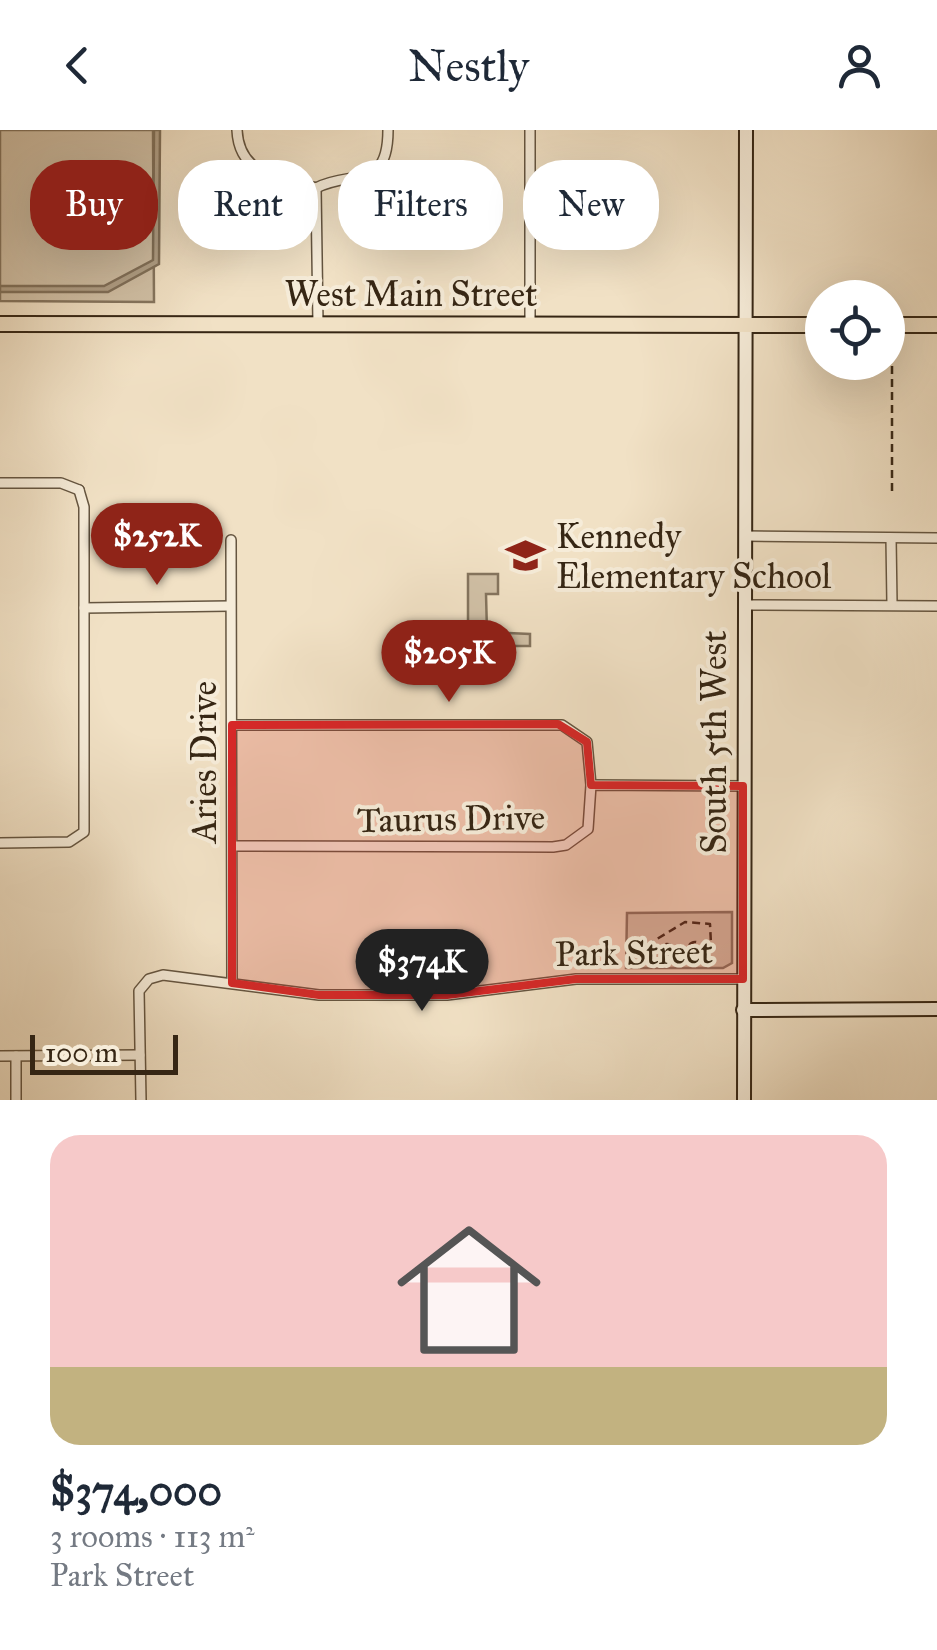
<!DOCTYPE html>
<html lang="en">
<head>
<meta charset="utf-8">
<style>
	:root { --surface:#fff; --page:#f2f2f3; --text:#1f2937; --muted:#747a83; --line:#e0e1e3; --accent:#8f2418 }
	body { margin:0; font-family:"IM FELL Great Primer",serif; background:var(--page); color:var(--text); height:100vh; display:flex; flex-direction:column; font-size:38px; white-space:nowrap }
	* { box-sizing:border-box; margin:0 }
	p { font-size:32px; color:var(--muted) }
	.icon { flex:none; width:55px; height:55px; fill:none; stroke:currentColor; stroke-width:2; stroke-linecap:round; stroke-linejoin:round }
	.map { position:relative; height:970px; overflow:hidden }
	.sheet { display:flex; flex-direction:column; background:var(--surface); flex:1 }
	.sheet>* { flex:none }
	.top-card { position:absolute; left:30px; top:30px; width:878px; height:90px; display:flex; gap:20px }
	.tools { position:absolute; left:805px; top:150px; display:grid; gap:20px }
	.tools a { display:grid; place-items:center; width:100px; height:100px; border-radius:50%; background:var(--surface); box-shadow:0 10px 40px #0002; font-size:50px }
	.scale { position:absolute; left:30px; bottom:25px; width:148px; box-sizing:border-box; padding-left:10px; border:5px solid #362614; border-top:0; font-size:28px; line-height:35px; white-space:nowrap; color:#362614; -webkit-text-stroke:8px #f6ecd9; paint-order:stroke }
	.price { position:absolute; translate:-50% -85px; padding:0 22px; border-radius:35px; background:var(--accent); color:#fff; font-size:32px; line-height:65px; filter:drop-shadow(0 2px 5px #0008) }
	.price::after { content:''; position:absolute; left:50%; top:60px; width:30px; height:22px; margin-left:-15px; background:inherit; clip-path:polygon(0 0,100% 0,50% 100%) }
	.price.on { background:#222; color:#fff }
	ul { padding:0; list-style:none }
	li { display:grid; align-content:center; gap:20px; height:530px; padding:0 50px }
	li+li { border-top:2px solid var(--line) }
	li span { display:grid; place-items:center; height:310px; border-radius:30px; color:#555 }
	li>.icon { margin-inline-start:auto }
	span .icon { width:180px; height:180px; fill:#fffc; stroke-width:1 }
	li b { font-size:42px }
	.pill { padding:0 35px; border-radius:40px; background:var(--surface); box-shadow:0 10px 40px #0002; font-size:35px; line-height:90px }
	.pill.on { background:var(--accent); color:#fff }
	header { display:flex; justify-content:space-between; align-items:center; height:130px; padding:0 50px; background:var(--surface); font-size:45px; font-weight:600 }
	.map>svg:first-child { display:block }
	.green { fill:#d1c1a7; stroke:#84745e; stroke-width:2.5 }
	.water { fill:#b1a189; stroke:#80705a; stroke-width:2.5 }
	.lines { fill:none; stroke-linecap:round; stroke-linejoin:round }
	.street-casing { stroke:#655540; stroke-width:12 }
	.secondary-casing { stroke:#362614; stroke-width:16 }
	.primary-casing { stroke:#362614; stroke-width:18 }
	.path { stroke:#362614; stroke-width:2.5; stroke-dasharray:8 5; stroke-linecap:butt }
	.street { stroke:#f6ecd9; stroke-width:9 }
	.secondary { stroke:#f6ecd9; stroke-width:12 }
	.primary { stroke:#f1e1c5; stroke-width:14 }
	.marked { fill:#d62828; fill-opacity:0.2; stroke:#d62828; stroke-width:8; stroke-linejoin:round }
	.labels { text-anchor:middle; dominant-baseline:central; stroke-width:8; stroke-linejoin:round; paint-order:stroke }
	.street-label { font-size:35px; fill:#362614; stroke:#f6ecd9 }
	.poi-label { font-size:35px; fill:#362614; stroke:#f6ecd9; text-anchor:start }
</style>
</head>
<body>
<header><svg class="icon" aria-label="back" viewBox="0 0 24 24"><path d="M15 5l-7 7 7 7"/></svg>Nestly<svg class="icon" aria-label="person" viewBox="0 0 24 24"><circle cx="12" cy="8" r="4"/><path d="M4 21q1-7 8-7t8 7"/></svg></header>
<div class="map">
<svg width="937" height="970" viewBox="0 0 937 970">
	<rect width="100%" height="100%" fill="#f1e1c5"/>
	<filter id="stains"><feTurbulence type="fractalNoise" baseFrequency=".002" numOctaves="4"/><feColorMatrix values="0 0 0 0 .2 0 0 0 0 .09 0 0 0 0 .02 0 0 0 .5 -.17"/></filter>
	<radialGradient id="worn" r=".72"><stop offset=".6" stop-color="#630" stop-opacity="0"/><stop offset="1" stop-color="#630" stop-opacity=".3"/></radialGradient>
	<!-- green -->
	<g class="green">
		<path d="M0,0H153L154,172L0,171Z"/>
		<path d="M468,444H498V464H486L487,502L530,504V516H468Z"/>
		<path d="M732,782V833L723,838H626L627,783Z"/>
	</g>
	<!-- water -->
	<path class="water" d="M154,0H160L159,134L108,162H0V156H104L153,130Z"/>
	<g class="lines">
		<defs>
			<g id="street">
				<path d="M237,0C239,46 280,48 316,58"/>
				<path d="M316,58L318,194"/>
				<path d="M316,58C352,39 388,62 388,0"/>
				<path d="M530,194V0"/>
				<path d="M0,353H61L79,360"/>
				<path d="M745,406L937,408"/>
				<path d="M891,408L892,474"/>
				<path d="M231,410L232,853"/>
				<path d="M745,475L937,476"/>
				<path d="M84,478L230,476"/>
				<path d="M232,595H562L587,612L591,655"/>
				<path d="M0,713L69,712L84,702V377L79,360"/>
				<path d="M233,716L553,717L566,715L588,699L591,655L743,656"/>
				<path d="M0,926L140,925"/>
				<path d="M16,926V970"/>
				<path d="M141,970L139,861L149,849L163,845L319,865H447L576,849H743"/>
			</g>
			<g id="secondary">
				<path d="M743,880L937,879"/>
				<path d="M744,970L746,0"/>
			</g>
			<g id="primary">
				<path d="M0,194L822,195"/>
				<path d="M888,195H937"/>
			</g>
		</defs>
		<!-- street casing -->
		<use href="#street" class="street-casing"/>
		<!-- secondary casing -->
		<use href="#secondary" class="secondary-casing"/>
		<!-- primary casing -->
		<use href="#primary" class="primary-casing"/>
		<!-- path -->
		<g class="path">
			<path d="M892,361V206"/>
			<circle cx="695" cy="819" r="7"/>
			<circle cx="667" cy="820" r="6"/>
			<path d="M661,820H650L652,812L685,792L710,794L711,814L702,819"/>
			<path d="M679,836L680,820"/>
		</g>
		<!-- street -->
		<use href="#street" class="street"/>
		<!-- secondary -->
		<use href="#secondary" class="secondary"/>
		<!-- primary -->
		<use href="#primary" class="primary"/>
	</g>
	<!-- marked area -->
	<path class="marked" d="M558,594L587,612L591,655L743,656V849H576L447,865H319L232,853V595Z"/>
	<!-- icons -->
	<defs>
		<symbol id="school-bare" viewBox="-9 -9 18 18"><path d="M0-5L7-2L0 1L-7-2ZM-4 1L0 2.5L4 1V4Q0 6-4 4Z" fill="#8f2418" stroke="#f6ecd9" stroke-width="2.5" paint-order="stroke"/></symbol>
	</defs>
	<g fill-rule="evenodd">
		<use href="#school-bare" x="498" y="398" width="55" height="55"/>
	</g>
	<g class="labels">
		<!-- street labels -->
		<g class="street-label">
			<text x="411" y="164">West Main Street</text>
			<text transform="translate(714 612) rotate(-90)">South 5th West</text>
			<text transform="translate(204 632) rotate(-90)">Aries Drive</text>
			<text transform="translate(451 689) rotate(-1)">Taurus Drive</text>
			<text transform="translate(634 823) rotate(-1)">Park Street</text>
		</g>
		<!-- poi labels -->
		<g class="poi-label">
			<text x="556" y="406">Kennedy<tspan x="556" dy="40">Elementary School</tspan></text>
		</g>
	</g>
	<rect width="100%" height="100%" filter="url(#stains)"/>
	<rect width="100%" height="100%" fill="url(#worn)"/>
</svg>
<div class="tools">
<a><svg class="icon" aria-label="locate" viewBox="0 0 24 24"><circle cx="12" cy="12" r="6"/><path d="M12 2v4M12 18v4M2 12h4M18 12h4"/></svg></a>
</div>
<div class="scale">100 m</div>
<b class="price" style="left:157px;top:458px">$252K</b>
<b class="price" style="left:449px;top:575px">$205K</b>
<b class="price on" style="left:422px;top:884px">$374K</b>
<div class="top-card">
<a class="pill on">Buy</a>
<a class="pill">Rent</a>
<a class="pill">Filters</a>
<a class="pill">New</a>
</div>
</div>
<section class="sheet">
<ul>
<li><span style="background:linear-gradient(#f6c9c9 75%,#c2b280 0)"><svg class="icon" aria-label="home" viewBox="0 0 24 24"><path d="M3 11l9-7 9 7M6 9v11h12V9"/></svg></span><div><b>$374,000</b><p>3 rooms · 113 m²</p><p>Park Street</p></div></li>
</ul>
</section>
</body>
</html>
